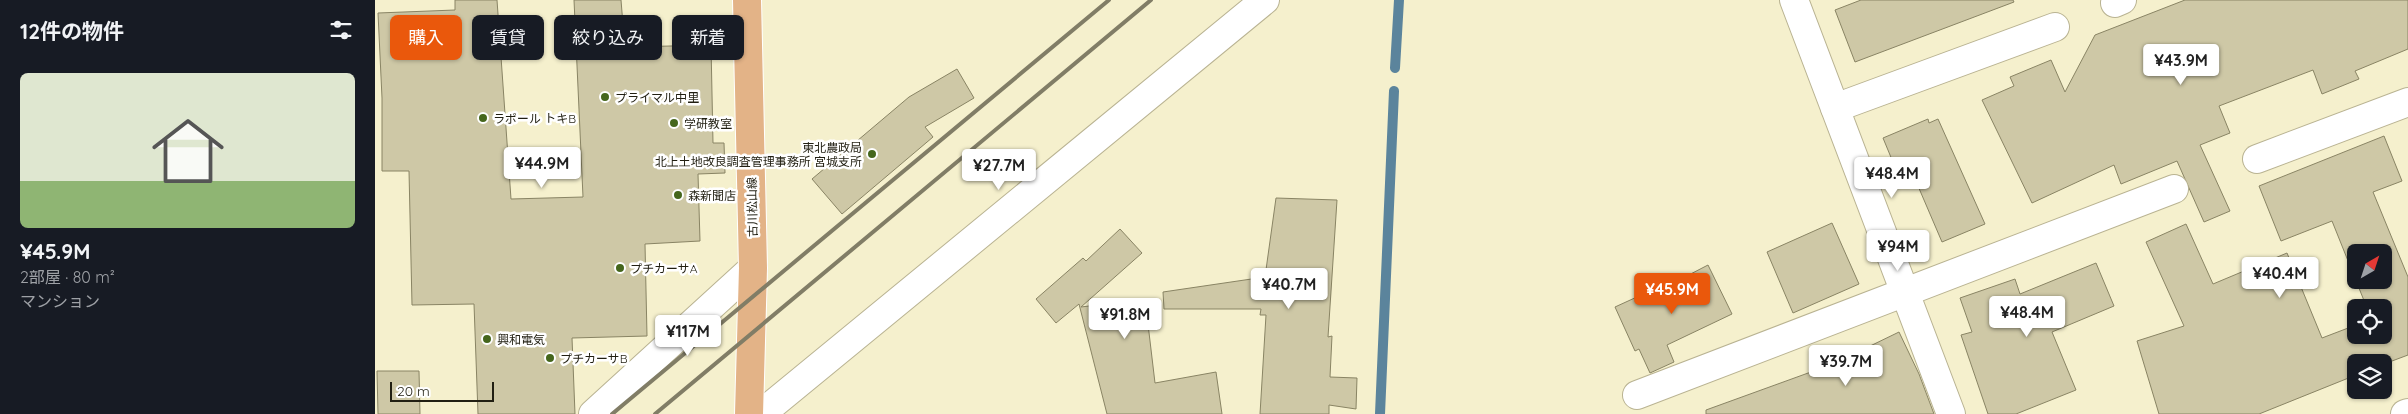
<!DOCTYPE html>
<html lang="ja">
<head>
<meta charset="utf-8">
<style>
	:root { --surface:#171b24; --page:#20242c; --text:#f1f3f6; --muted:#9ea1a6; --accent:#ea580c }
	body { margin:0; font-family:Quicksand,"Noto Sans JP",sans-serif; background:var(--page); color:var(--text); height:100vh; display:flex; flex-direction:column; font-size:19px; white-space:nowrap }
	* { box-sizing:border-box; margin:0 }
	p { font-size:16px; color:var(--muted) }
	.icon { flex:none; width:28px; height:28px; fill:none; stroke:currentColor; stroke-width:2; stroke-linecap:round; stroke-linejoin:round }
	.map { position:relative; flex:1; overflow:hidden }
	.side { display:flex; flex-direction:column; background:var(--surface); width:375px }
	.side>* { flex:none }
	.top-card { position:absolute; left:15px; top:15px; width:475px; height:45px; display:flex; gap:10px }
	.needle { width:32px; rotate:39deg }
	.controls { position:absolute; left:1972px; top:244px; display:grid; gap:10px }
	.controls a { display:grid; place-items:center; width:45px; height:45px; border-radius:8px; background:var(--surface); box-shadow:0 1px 4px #0004; font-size:25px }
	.scale { position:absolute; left:15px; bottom:12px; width:104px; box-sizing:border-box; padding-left:5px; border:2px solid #211f12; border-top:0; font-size:14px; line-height:18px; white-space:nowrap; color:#211f12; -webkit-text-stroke:4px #fff; paint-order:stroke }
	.price { position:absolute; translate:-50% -42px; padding:0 11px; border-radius:5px; background:#fff; color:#222; font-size:16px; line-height:32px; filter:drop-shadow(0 1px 2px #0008) }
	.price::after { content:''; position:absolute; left:50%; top:30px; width:15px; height:11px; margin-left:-8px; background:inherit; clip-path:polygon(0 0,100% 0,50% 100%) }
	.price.current { background:var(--accent); color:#fff }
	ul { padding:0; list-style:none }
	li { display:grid; align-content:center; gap:10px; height:265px; padding:0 20px }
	li span { display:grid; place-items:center; height:155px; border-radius:8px; color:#555 }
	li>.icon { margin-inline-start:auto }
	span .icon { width:90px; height:90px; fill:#fffc; stroke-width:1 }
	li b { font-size:21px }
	h2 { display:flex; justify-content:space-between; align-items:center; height:60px; padding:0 20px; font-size:21px }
	.tag { padding:0 18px; border-radius:8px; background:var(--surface); box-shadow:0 1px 4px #0004; font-size:18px; line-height:45px }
	.tag.current { background:var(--accent); color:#fff }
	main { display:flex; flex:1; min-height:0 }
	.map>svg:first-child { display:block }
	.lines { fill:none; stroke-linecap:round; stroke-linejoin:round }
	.stream { stroke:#5b849c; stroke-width:10 }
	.building { fill:#cec8a6; stroke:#898464; fill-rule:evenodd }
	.minor-casing { stroke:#b9b392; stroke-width:30 }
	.major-casing { stroke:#fff; stroke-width:30 }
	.minor { stroke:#fff; stroke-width:28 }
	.major { stroke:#e3b387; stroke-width:28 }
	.rail { stroke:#817d66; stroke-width:4 }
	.poi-dot { fill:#45661c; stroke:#fff; stroke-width:2 }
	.labels { text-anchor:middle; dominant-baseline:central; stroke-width:5; stroke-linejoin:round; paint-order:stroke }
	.poi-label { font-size:12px; fill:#211f12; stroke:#fff; text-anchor:start }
	.street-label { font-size:12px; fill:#211f12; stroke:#fff }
</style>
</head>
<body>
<main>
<section class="side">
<h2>12件の物件<svg class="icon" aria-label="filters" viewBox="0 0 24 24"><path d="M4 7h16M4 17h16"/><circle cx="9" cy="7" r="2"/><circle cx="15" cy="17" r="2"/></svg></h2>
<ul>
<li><span style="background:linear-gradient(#dfe7d0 70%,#8fb573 0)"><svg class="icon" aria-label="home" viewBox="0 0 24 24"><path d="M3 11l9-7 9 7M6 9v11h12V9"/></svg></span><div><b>¥45.9M</b><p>2部屋 · 80 m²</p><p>マンション</p></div></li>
</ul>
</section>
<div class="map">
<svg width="2033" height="414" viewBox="0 0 2033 414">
	<rect width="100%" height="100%" fill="#f5f0cd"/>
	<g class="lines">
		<!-- stream -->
		<g class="stream">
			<path d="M1020,68L1024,0"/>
			<path d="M1005,414L1019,91"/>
		</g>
	</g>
	<!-- building -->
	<g class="building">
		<path d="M80,0H122L136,199L208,197L199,0H246L249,37L254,36L255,47L336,45L338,143H349L350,173L323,174L325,241L270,244L272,336L197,338L200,414H103L99,304L37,305L34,171H7V98L3,13L80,10Z"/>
		<path d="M1486,0H1638L1639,2L1480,62L1460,10Z"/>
		<path d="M1810,0H2033V49L1980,71L1984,79L1947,94L1938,70L1844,106L1855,133L1825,145L1855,211L1829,222L1802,161L1746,184L1739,165L1657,203L1607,100L1639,86L1635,77L1676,60L1690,92L1720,35Z"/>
		<path d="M582,69L599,98L550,127L558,137L467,214L437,179L534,97Z"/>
		<path d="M1553,119L1554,123L1563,119L1610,224L1567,242L1540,179L1527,184L1508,138Z"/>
		<path d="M2009,136L2027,181L1998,192L2033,277V355L2009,364V362H1981V375L1884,414H1784L1762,341L1809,326L1771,242L1811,224L1838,284L1912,253L1947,338L1981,325V335H2009V308H1992L1957,221L1906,241L1884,186ZM1981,252H2009V280H1981Z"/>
		<path d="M901,198L962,200L953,337L957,336L955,377L982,378L981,409L954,405V414H885L891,315H885L886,309H789L788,292L890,277Z"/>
		<path d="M1457,223L1484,284L1418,313L1392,252Z"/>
		<path d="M745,229L767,253L706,307L770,299L780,383L841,372L847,414H732L704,304L681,323L661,299L708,258L711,261Z"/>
		<path d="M1721,263L1739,306L1677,332L1701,390L1641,414H1613L1586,335L1597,332L1585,298L1640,279L1645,294Z"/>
		<path d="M1333,265L1357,314L1292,345L1299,362L1275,373L1264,349L1260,351L1240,307L1275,291L1277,294Z"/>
		<path d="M1524,332L1544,374L1559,414H1331V410L1458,364Z"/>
		<path d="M2,371H44L45,414H3Z"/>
	</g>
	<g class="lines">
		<defs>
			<g id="minor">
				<path d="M1419,0L1576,414"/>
				<path d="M1740,3L1747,0"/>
				<path d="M1460,108L1680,27"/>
				<path d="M1882,159L2033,102"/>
				<path d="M1262,395L1799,189"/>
				<path d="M218,414L378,268"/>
				<path d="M386,414L890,0"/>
				<path d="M2030,414L2033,413"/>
			</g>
			<path id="major" d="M372,0L378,268L374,414"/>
		</defs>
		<!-- minor casing -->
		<use href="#minor" class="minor-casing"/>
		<!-- major casing -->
		<use href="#major" class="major-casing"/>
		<!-- minor -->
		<use href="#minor" class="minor"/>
		<!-- major -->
		<use href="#major" class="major"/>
		<!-- rail -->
		<g class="rail">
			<path d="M237,414L734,0"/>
			<path d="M280,414L776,0"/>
		</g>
	</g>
	<!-- markers -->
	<g class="poi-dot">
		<circle cx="230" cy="97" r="5"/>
		<circle cx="108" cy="118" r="5"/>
		<circle cx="299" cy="123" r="5"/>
		<circle cx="497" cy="154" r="5"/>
		<circle cx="303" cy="195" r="5"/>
		<circle cx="245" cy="268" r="5"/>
		<circle cx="112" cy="339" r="5"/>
		<circle cx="175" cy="358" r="5"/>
	</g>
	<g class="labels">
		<!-- poi labels -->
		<g class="poi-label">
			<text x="240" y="97">プライマル中里</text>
			<text x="118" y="118">ラポール トキB</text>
			<text x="309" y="123">学研教室</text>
			<text x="487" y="147" text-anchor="end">東北農政局<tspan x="487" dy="14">北上土地改良調査管理事務所 宮城支所</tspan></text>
			<text x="313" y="195">森新聞店</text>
			<text x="255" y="268">プチカーサA</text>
			<text x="122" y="339">興和電気</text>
			<text x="185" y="358">プチカーサB</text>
		</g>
		<!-- street labels -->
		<g class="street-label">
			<text transform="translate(377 207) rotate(-91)">古川松山線</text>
		</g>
	</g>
</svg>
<div class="controls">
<a><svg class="needle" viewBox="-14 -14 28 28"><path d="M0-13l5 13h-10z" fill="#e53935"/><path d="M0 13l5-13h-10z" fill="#9ea1a6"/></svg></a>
<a><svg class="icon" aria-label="locate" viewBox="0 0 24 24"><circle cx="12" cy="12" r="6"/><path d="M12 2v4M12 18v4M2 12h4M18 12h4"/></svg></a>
<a><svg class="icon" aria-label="layers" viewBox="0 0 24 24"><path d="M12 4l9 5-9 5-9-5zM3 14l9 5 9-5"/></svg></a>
</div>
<div class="scale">20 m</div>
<b class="price" style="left:1806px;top:86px">¥43.9M</b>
<b class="price" style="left:167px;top:189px">¥44.9M</b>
<b class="price" style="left:624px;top:191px">¥27.7M</b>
<b class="price" style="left:1517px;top:199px">¥48.4M</b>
<b class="price" style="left:1523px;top:272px">¥94M</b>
<b class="price" style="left:1905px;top:299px">¥40.4M</b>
<b class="price" style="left:914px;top:310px">¥40.7M</b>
<b class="price current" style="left:1297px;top:315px">¥45.9M</b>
<b class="price" style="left:1652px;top:338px">¥48.4M</b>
<b class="price" style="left:750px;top:340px">¥91.8M</b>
<b class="price" style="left:313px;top:357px">¥117M</b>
<b class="price" style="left:1471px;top:387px">¥39.7M</b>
<div class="top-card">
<a class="tag current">購入</a>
<a class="tag">賃貸</a>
<a class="tag">絞り込み</a>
<a class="tag">新着</a>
</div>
</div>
</main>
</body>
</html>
